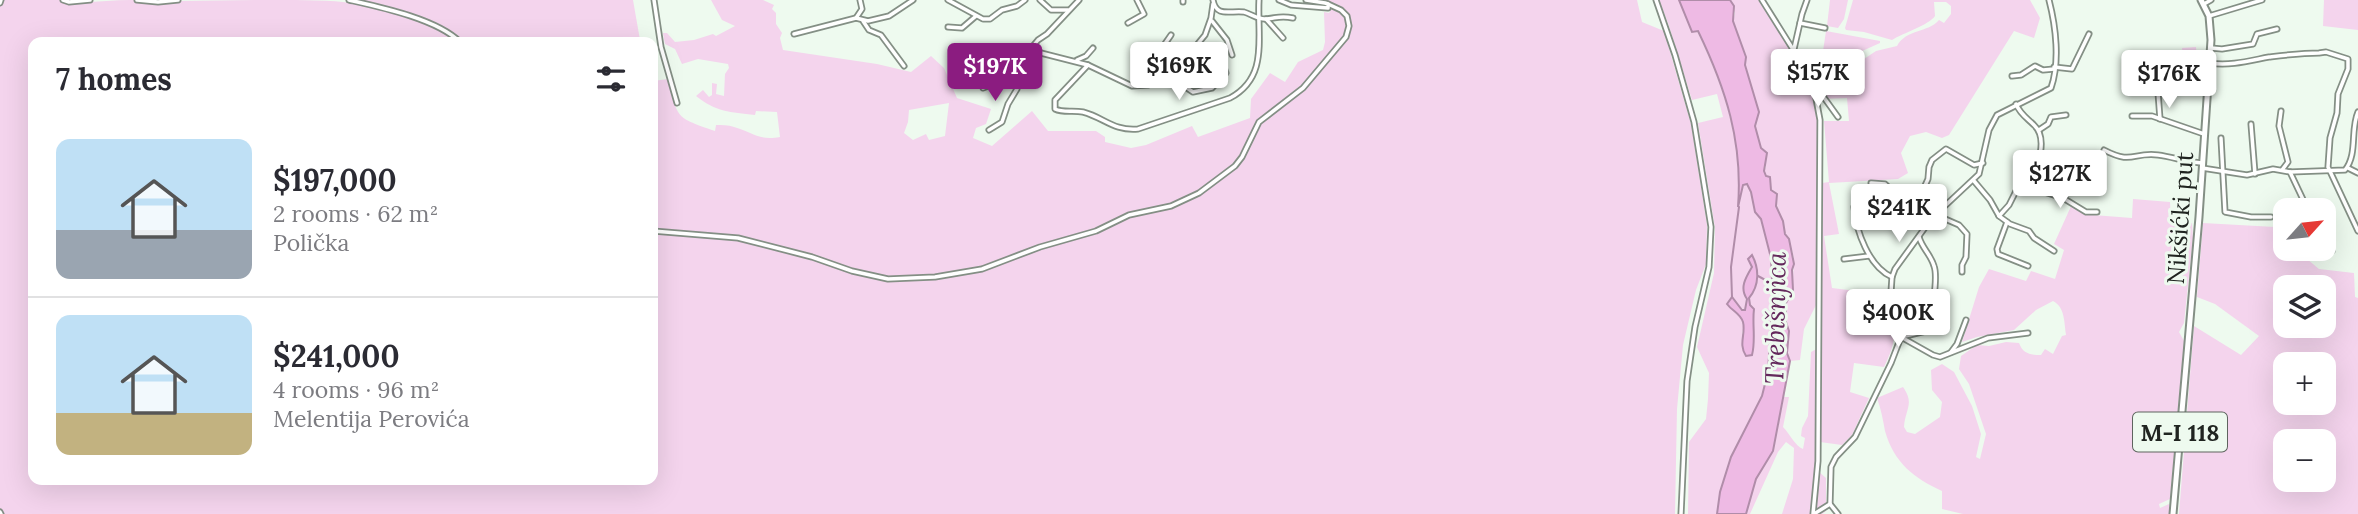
<!DOCTYPE html>
<html lang="en">
<head>
<meta charset="utf-8">
<style>
	:root { --surface:#fff; --page:#f2f2f3; --text:#2b2b33; --muted:#7c7c81; --line:#e1e1e2; --accent:#8b1c80 }
	body { margin:0; font-family:Lora,serif; background:var(--page); color:var(--text); height:100vh; display:flex; flex-direction:column; font-size:26px; white-space:nowrap }
	* { box-sizing:border-box; margin:0 }
	p { font-size:23px; color:var(--muted) }
	.icon { flex:none; width:38px; height:38px; fill:none; stroke:currentColor; stroke-width:2; stroke-linecap:round; stroke-linejoin:round }
	.map { position:relative; flex:1; overflow:hidden }
	.panel { position:absolute; left:28px; top:37px; width:630px; height:448px; display:flex; flex-direction:column; background:var(--surface); border-radius:14px; box-shadow:0 7px 28px #0002 }
	.panel>* { flex:none }
	.needle { width:46px; rotate:63deg }
	.tools { position:absolute; left:2273px; top:198px; display:grid; gap:14px }
	.tools a { display:grid; place-items:center; width:63px; height:63px; border-radius:14px; background:var(--surface); box-shadow:0 7px 28px #0002; font-size:35px }
	.price { position:absolute; translate:-50% -60px; padding:0 16px; border-radius:7px; background:#fff; color:#222; font-size:23px; line-height:46px; filter:drop-shadow(0 2px 4px #0008) }
	.price::after { content:''; position:absolute; left:50%; top:42px; width:21px; height:16px; margin-left:-10px; background:inherit; clip-path:polygon(0 0,100% 0,50% 100%) }
	.price.current { background:var(--accent); color:#fff }
	ul { padding:0; list-style:none }
	li { display:flex; align-items:center; gap:21px; height:175px; padding:0 28px }
	li+li { border-top:2px solid var(--line) }
	li span { display:grid; place-items:center; flex:none; width:196px; height:140px; border-radius:14px; color:#555 }
	li>.icon { margin-inline-start:auto }
	span .icon { width:84px; height:84px; fill:#fffc; stroke-width:1 }
	li b { font-size:30px }
	h2 { display:flex; justify-content:space-between; align-items:center; height:84px; padding:0 28px; font-size:30px }
	.map>svg:first-child { display:block }
	.green { fill:#f4d4ed; fill-rule:evenodd }
	.water { fill:#eebae4; stroke:#b08da9; stroke-width:2 }
	.lines { fill:none; stroke-linecap:round; stroke-linejoin:round }
	.stream { stroke:#b08da9; stroke-width:2 }
	.street-casing { stroke:#848f85; stroke-width:7 }
	.primary-casing { stroke:#848f85; stroke-width:9 }
	.street { stroke:#fff; stroke-width:3.5 }
	.primary { stroke:#fff; stroke-width:5 }
	.labels { text-anchor:middle; dominant-baseline:central; stroke-width:6; stroke-linejoin:round; paint-order:stroke }
	.shield { fill:#eefaef; stroke:#5e645e; stroke-width:2 }
	.shield-label { font-size:23px; font-weight:bold; fill:#202420 }
	.street-label { font-size:24px; fill:#202420; stroke:#eefaef }
	.water-label { font-size:26px; font-style:italic; fill:#64285c; stroke:#eefaef }
</style>
</head>
<body>
<div class="map">
<svg width="2358" height="514" viewBox="0 0 2358 514">
	<rect width="100%" height="100%" fill="#eefaef"/>
	<!-- green -->
	<g class="green">
		<path d="M2,0H60C82,5 107,0 130,0C178,2 226,0 274,0C333,0 377,0 431,26C441,31 451,35 459,42H33V480H653V231L738,238L812,258L852,272L888,279L966,273L1087,233L1129,216L1171,207L1216,183L1235,166L1259,122L1293,98L1346,38L1350,23L1342,9L1312,0H1637L1642,22L1664,31L1691,124L1707,225L1706,264L1696,290L1683,345L1677,409L1675,514H2L0,510V5Z"/>
		<path d="M352,0H633L640,40L649,42H461L457,38L419,18Z"/>
		<path d="M711,0H763L774,5L772,9L776,13V24L782,33L780,38L783,50L877,64L911,72L931,56L944,68L957,98L991,109L986,124L976,128L973,138L992,146L1032,111L1048,131H1096L1105,137V142L1131,148L1146,145L1192,126L1198,137L1250,118L1251,99L1270,73L1285,82L1298,62L1323,50L1325,42L1324,12L1329,13L1332,8L1341,11L1348,23L1345,37L1303,88L1259,121L1242,157L1235,166L1199,192L1171,206L1138,212L1095,230L982,268L935,277L888,278L852,270L738,237L653,230V81L668,79C678,119 675,117 715,131L716,125C722,125 728,125 734,127C753,132 758,141 780,137L777,112L756,111L755,115C730,112 716,112 696,96L703,90L709,97L712,95V83L717,84L716,94L724,96L725,74L729,68L728,64L698,59L682,64L675,49L665,44L663,33H667L675,42L694,40L713,34L716,36L735,26L722,20ZM949,103L945,136L929,140L926,134L913,140L904,133L908,122L909,110Z"/>
		<path d="M1659,0H1679L1692,32L1697,31C1725,89 1743,142 1738,207L1743,185L1747,184L1751,192L1755,212L1761,219L1772,265L1771,343L1769,350L1770,358L1762,396L1731,457L1720,492L1717,514H1688L1689,442L1706,419L1708,399L1709,373L1697,347L1714,273L1715,228L1698,123L1723,117L1717,94L1692,100L1668,23ZM1754,257C1757,272 1761,284 1749,298L1754,333L1742,334C1746,320 1738,312 1730,302L1734,298L1736,305L1745,310L1747,299L1743,285L1752,267L1751,262Z"/>
		<path d="M1730,0H1762L1798,55L1814,88L1820,120L1818,301L1804,329L1800,360L1790,361C1787,351 1788,344 1788,334C1789,324 1784,312 1787,301C1788,298 1791,295 1792,291C1793,288 1793,269 1794,264C1795,249 1783,236 1783,221L1780,217L1775,197L1764,171L1766,167L1755,126L1759,112L1745,65L1746,57L1733,21L1735,13Z"/>
		<path d="M1830,0H1848L1844,19L1838,28L1827,26Z"/>
		<path d="M1853,0H2030L2040,18L2034,38L2014,31L1949,135L1942,138L1926,132L1910,136L1901,153L1908,173L1898,179L1829,183L1839,234L1824,236L1832,288L1856,291L1858,317L1892,316C1897,336 1893,349 1884,367L1854,363L1850,392L1869,398L1852,435L1842,445L1820,442L1818,471L1826,478V511L1822,514H1782L1793,479L1794,448L1786,442L1778,452L1750,514H1746L1756,479L1773,451L1784,397H1789L1783,427C1790,434 1795,446 1803,449L1805,438L1801,436L1802,428L1808,416L1811,352L1820,347L1822,183L1829,182L1824,121H1849L1847,98L1821,99L1806,65L1817,71L1864,59L1876,51L1897,46C1906,29 1928,33 1939,20L1944,23L1951,14V6L1946,2H1934L1935,16C1929,25 1903,33 1892,40L1864,32L1846,30L1845,28Z"/>
		<path d="M2324,0H2358V30L2323,26Z"/>
		<path d="M1826,31L1880,41V43L1860,52L1825,59L1822,58Z"/>
		<path d="M2196,47L2198,72L2185,73L2182,48Z"/>
		<path d="M2133,199L2170,202L2171,221L2192,223L2193,238L2184,323L2179,332L2184,341L2170,499L2159,504L2160,508L2169,504V514H1963L1942,509V491C1914,478 1894,463 1885,431C1883,420 1881,409 1877,398L1903,387C1915,404 1905,409 1904,427L1907,432L1915,434L1940,417L1942,402L1932,390L1931,370L1942,364L1954,372L1972,406L1981,434L1976,457L1980,459L1986,434L1969,384L1959,369L1961,356L1977,345L1989,346L2006,342L2019,343C2023,354 2031,355 2041,355L2045,349L2053,354L2062,336L2066,335C2064,322 2065,307 2053,301L2036,310L2014,330L1977,337L1962,342L1979,287L1989,269L2026,281L2031,271L2055,279L2064,250L2054,244L2072,204L2086,212H2092L2093,215L2132,218Z"/>
		<path d="M2203,223L2275,227L2285,238L2286,248L2295,249L2319,269L2354,273L2355,297L2358,298V514H2179L2194,326L2241,355L2259,336L2215,304L2197,297ZM2286,287H2324V326H2286ZM2286,364H2324V402H2286ZM2286,441H2324V480H2286Z"/>
	</g>
	<!-- water -->
	<g class="water">
		<path d="M1679,0H1730L1734,6L1733,21L1746,57L1745,65L1759,112L1755,126L1761,148L1767,153L1764,171L1766,176L1770,177L1771,190L1777,194L1776,206L1783,221L1785,234L1789,239L1794,264L1792,270L1793,290L1786,303V322L1789,331L1787,353L1790,361L1773,451L1756,479L1746,514H1717L1720,492L1731,457L1762,396L1768,372L1773,290V285L1769,282L1772,280L1771,258L1761,219L1755,212L1751,192L1747,184L1743,185L1738,207C1743,142 1726,89 1698,31L1692,32Z"/>
		<path d="M1752,255C1759,268 1760,285 1749,298L1750,305L1754,309C1752,324 1756,340 1752,355L1746,356C1738,344 1746,334 1743,322C1740,313 1732,311 1727,304L1732,297L1742,310H1745L1747,299C1739,288 1746,277 1752,267L1748,259Z"/>
	</g>
	<g class="lines">
		<!-- stream -->
		<g class="stream">
			<path d="M1758,276L1769,282"/>
			<path d="M1732,297L1731,267L1739,207"/>
		</g>
		<defs>
			<g id="street">
				<path d="M63,0L69,2L90,0"/>
				<path d="M137,0L158,2L178,0"/>
				<path d="M349,0C380,7 437,19 460,42"/>
				<path d="M654,0L661,47L677,103"/>
				<path d="M948,0L983,19H990L1002,10L1017,6L1025,0"/>
				<path d="M1040,0L1051,10H1068"/>
				<path d="M1213,0C1216,18 1231,10 1244,12C1251,14 1259,20 1266,19C1277,18 1280,15 1293,18"/>
				<path d="M1279,0L1291,5L1328,8V4L1325,3L1306,0"/>
				<path d="M1656,0L1675,55L1694,122L1711,227L1709,267L1695,327L1687,381L1681,514"/>
				<path d="M1762,0L1804,67L1814,88L1820,120L1818,461L1813,514"/>
				<path d="M1183,2V0"/>
				<path d="M0,3L1,0"/>
				<path d="M2204,4L2211,0"/>
				<path d="M2209,16L2262,0"/>
				<path d="M856,18L862,9L860,0"/>
				<path d="M1266,19L1283,38"/>
				<path d="M863,21L869,30L881,35L904,66"/>
				<path d="M1212,21L1227,40L1232,55"/>
				<path d="M1128,23L1144,14L1137,0"/>
				<path d="M1800,23L1825,28"/>
				<path d="M948,27L962,28L976,16"/>
				<path d="M794,34L856,18L868,21L889,16L913,0"/>
				<path d="M1171,35L1162,48L1178,57"/>
				<path d="M2211,48L2222,49L2253,44L2257,34L2277,29"/>
				<path d="M1794,49L1802,14L1807,0"/>
				<path d="M1029,50L1088,65L1132,86L1148,85L1160,77L1180,55L1196,46L1205,35L1211,18L1213,4"/>
				<path d="M1077,60L1086,56L1093,48"/>
				<path d="M2209,63C2231,66 2248,61 2269,57C2286,55 2302,53 2319,53L2326,52L2348,59V69L2338,94L2337,113L2330,138L2328,167L2358,231"/>
				<path d="M1088,65L1055,100V109C1063,113 1073,110 1083,112C1105,118 1113,131 1138,129L1230,98C1269,77 1257,38 1259,0"/>
				<path d="M2054,67L2072,69L2089,34"/>
				<path d="M2012,76L2021,75L2035,66L2043,70L2054,69"/>
				<path d="M2157,79L2160,119"/>
				<path d="M983,88L1001,81L1008,76L1038,40L1047,34L1079,0"/>
				<path d="M1187,88L1193,92L1212,88L1226,73L1224,67L1205,59L1193,48"/>
				<path d="M1815,89L1825,99L1838,117"/>
				<path d="M2281,111L2279,126L2288,162L2282,170"/>
				<path d="M2132,116H2152L2204,134"/>
				<path d="M2251,124L2255,174"/>
				<path d="M989,130L1002,122L1008,104L1017,89L1016,83L1008,76"/>
				<path d="M2039,130L2048,124L2051,117L2066,115"/>
				<path d="M2221,138L2225,212L2251,217H2271"/>
				<path d="M2104,150C2133,165 2132,152 2158,155C2173,157 2187,162 2202,163"/>
				<path d="M2202,168L2247,175L2273,169L2290,172L2345,170C2358,154 2350,130 2358,112"/>
				<path d="M2348,168L2358,173"/>
				<path d="M2290,172L2308,210"/>
				<path d="M1974,181L1990,200L1999,216L2010,224L2029,231L2034,238L2054,251"/>
				<path d="M1871,183L1885,184L1903,201L1920,209"/>
				<path d="M2026,186L2063,198L2086,212H2097"/>
				<path d="M1854,207C1856,231 1869,267 1892,277"/>
				<path d="M1936,215L1959,225L1967,234L1966,257L1962,265V272"/>
				<path d="M1999,216L2009,205L2017,189L2030,183C2037,167 2049,139 2034,125C2027,118 2020,114 2016,104"/>
				<path d="M1932,218L1920,209L1923,190L1928,179L1929,167L1932,160L1946,149L1974,165L1983,163"/>
				<path d="M2007,222L1997,249L1998,254L2028,266"/>
				<path d="M653,231L738,238L812,257L852,271L888,279L935,277L982,269L1040,247L1096,231L1129,215L1171,206L1199,193L1235,166L1242,157L1259,122L1303,88L1346,37L1349,26L1347,16L1341,10L1328,4"/>
				<path d="M1919,237C1922,248 1931,255 1934,266C1938,276 1932,323 1926,331L1901,337L1933,355L1940,357L1988,338L2028,333"/>
				<path d="M2324,237L2332,251"/>
				<path d="M1844,259L1869,256"/>
				<path d="M1951,352L1957,344L1966,320"/>
				<path d="M0,512L1,514"/>
				<path d="M1814,514L1830,504"/>
				<path d="M1838,514L1830,504L1831,467L1836,457L1855,437L1891,363L1901,337L1891,292L1892,277L1895,269L1932,218L1979,174L1989,130L1997,115L2051,88C2060,62 2056,27 2049,0"/>
			</g>
			<path id="primary" d="M2173,514L2199,217L2211,40L2209,16L2201,0"/>
		</defs>
		<!-- street casing -->
		<use href="#street" class="street-casing"/>
		<!-- primary casing -->
		<use href="#primary" class="primary-casing"/>
		<!-- street -->
		<use href="#street" class="street"/>
		<!-- primary -->
		<use href="#primary" class="primary"/>
	</g>
	<g class="labels">
		<!-- shield labels -->
		<rect class="shield" x="2133" y="412.5" width="94" height="39" rx="5"/>
		<g class="shield-label">
			<text x="2180" y="432">M-I 118</text>
		</g>
		<!-- street labels -->
		<g class="street-label">
			<text transform="translate(2180 218) rotate(-86)">Nikšićki put</text>
		</g>
		<!-- water labels -->
		<g class="water-label">
			<text transform="translate(1775 318) rotate(-89)">Trebišnjica</text>
		</g>
	</g>
</svg>
<div class="tools">
<a><svg class="needle" viewBox="-14 -14 28 28"><path d="M0-13l5 13h-10z" fill="#e53935"/><path d="M0 13l5-13h-10z" fill="#7c7c81"/></svg></a>
<a><svg class="icon" aria-label="layers" viewBox="0 0 24 24"><path d="M12 4l9 5-9 5-9-5zM3 14l9 5 9-5"/></svg></a>
<a>+</a>
<a>−</a>
</div>
<b class="price" style="left:1179px;top:102px">$169K</b>
<b class="price current" style="left:995px;top:103px">$197K</b>
<b class="price" style="left:1818px;top:109px">$157K</b>
<b class="price" style="left:2169px;top:110px">$176K</b>
<b class="price" style="left:2060px;top:210px">$127K</b>
<b class="price" style="left:1899px;top:244px">$241K</b>
<b class="price" style="left:1898px;top:349px">$400K</b>
<section class="panel">
<h2>7 homes<svg class="icon" aria-label="filters" viewBox="0 0 24 24"><path d="M4 7h16M4 17h16"/><circle cx="9" cy="7" r="2"/><circle cx="15" cy="17" r="2"/></svg></h2>
<ul>
<li><span style="background:linear-gradient(#bfe0f5 65%,#9aa5b1 0)"><svg class="icon" aria-label="home" viewBox="0 0 24 24"><path d="M3 11l9-7 9 7M6 9v11h12V9"/></svg></span><div><b>$197,000</b><p>2 rooms · 62 m²</p><p>Polička</p></div></li>
<li><span style="background:linear-gradient(#bfe0f5 70%,#c2b280 0)"><svg class="icon" aria-label="home" viewBox="0 0 24 24"><path d="M3 11l9-7 9 7M6 9v11h12V9"/></svg></span><div><b>$241,000</b><p>4 rooms · 96 m²</p><p>Melentija Perovića</p></div></li>
</ul>
</section>
</div>
</body>
</html>
